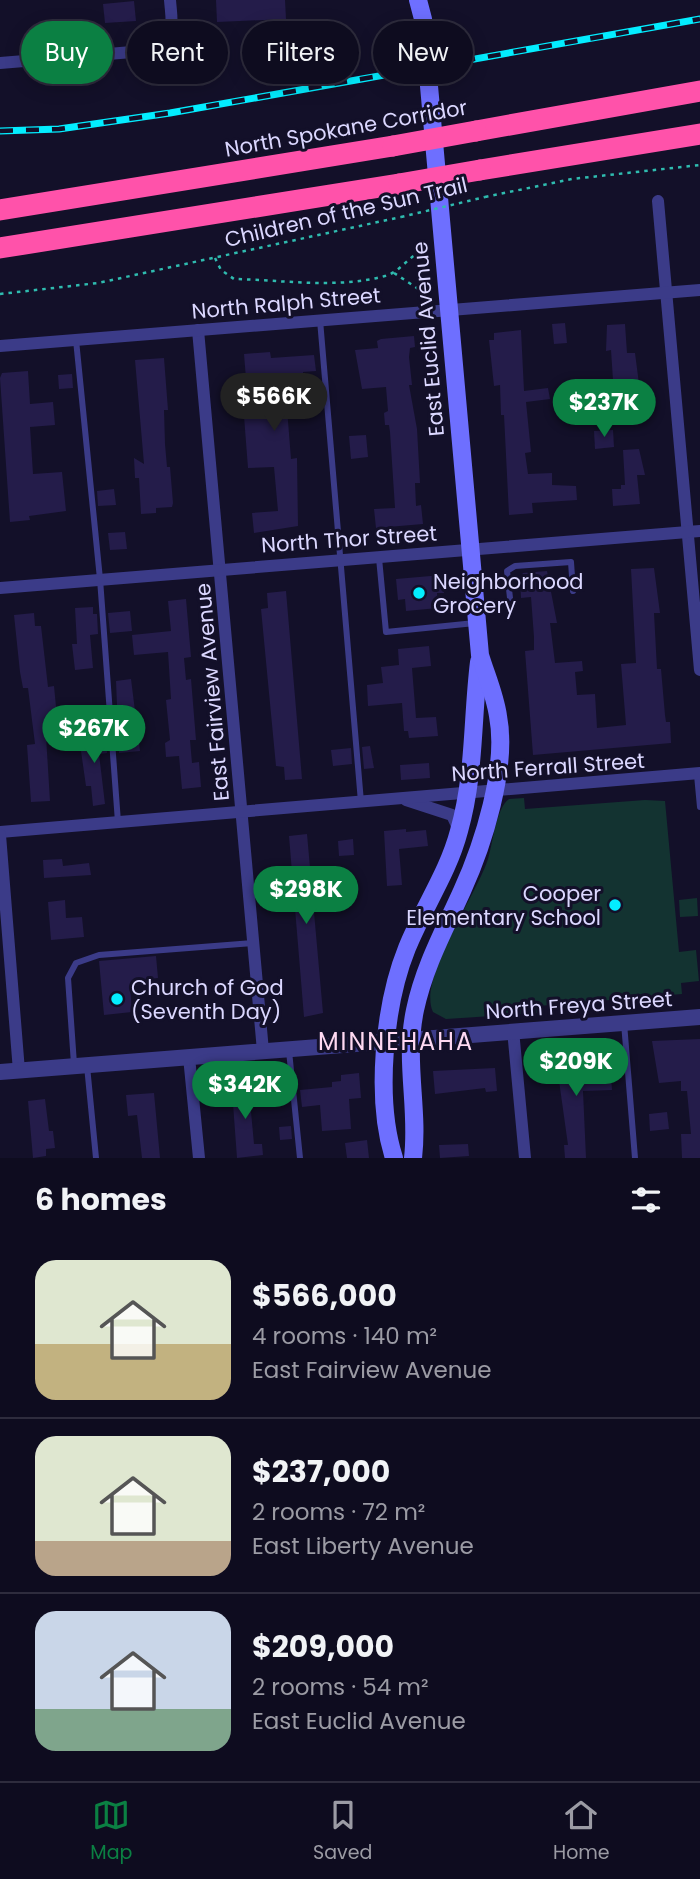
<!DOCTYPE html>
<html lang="en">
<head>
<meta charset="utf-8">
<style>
	:root { --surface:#0e0c1f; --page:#1c1a2c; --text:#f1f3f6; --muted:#9b9ba4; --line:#2e2c3d; --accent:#0b8043 }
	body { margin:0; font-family:Poppins,sans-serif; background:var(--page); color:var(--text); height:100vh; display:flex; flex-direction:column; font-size:26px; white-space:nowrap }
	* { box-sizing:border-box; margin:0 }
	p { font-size:23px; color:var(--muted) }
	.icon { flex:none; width:38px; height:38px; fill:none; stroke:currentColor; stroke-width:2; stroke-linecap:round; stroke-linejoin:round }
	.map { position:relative; height:1158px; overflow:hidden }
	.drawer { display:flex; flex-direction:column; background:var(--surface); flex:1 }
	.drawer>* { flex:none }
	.guide { position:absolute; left:21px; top:21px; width:658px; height:63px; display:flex; gap:14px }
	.price { position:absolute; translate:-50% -60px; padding:0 16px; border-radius:24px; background:var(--accent); color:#fff; font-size:23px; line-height:46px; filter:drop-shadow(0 2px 4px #0008) }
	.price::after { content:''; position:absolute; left:50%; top:42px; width:21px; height:16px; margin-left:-10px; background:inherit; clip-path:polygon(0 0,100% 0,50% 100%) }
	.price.current { background:#222; color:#fff }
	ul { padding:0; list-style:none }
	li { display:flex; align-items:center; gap:21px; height:175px; padding:0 35px }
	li+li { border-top:2px solid var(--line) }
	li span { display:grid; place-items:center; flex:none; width:196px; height:140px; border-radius:21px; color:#555 }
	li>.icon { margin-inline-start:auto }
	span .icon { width:84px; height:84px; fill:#fffc; stroke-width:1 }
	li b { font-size:30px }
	h2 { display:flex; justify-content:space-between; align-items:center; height:84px; padding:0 35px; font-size:30px }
	.pill { padding:0 24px; border-radius:32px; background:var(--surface); box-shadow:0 4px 18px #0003,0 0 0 2px var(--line); font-size:24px; line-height:63px }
	.pill.current { background:var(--accent); color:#fff }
	.tab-bar { display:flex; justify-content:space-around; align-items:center; height:98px; border-top:2px solid var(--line); background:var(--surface); font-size:19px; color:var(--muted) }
	.tab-bar a { display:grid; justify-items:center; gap:4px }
	.tab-bar .current { color:var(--accent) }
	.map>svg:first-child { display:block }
	.green { fill:#133331 }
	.building { fill:#241c4a }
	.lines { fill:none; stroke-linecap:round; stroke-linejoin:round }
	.path { stroke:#2fbbaf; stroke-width:2.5; stroke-dasharray:3.5 5; stroke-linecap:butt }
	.service { stroke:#3b3b88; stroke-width:6 }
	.minor { stroke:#3b3b88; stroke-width:12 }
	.tertiary { stroke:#3b3b88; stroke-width:16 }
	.secondary { stroke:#6e6fff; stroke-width:18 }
	.motorway { stroke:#ff52aa; stroke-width:21 }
	.rail-casing { stroke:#03edff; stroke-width:7 }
	.rail { stroke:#131029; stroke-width:4.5; stroke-dasharray:13; stroke-linecap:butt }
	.path-bridge { stroke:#2fbbaf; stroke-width:2.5; stroke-dasharray:3.5 5; stroke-linecap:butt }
	.motorway-bridge { stroke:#ff52aa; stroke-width:21 }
	.poi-dot { fill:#03edff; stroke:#131029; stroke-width:2.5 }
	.labels { text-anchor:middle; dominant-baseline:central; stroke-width:6; stroke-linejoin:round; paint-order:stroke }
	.street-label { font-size:21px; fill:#dbd7ff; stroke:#131029 }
	.poi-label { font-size:21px; fill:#dbd7ff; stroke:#131029; text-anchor:start }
	.quarter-label { font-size:24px; letter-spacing:2px; fill:#ffd9f2; stroke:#131029 }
</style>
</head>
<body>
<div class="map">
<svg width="700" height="1158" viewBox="0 0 700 1158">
	<rect width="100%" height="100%" fill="#131029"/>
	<!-- green -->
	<g class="green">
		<path d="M524,798L525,809L645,800L665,801L679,952L696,950L699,981L681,983L682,994L538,1006L539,1013L446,1019L433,1012C417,980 477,894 488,859C493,843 496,808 509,799Z"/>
		<path d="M697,898L698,916L680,917L679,900Z"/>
	</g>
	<!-- building -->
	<g class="building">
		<path d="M216,0H285L286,19L217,22Z"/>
		<path d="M134,1L136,21L105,23L103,4Z"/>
		<path d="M565,323L567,343L554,344L552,324Z"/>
		<path d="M625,324L627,353H635L642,407L621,409L619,379L613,380L611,350L606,351L607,325Z"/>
		<path d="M521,330L524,391L548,388L550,399L526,402L531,452L525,453L528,474L552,473V485L576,486L577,500L532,503L533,513L509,515L504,415H501L500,385L494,386L489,340H494V333Z"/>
		<path d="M414,336L415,347L410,348L409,357L412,385H409L417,429L420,483H415L416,506L421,505L423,524L376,528L374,509L395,508L390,432L389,425H385L384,413L388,411L386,387L362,389L355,350L378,348L377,341L381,339Z"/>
		<path d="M270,352L271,358L314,355L316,371L303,372L306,404L293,406L289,373L264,375L265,398L286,396L291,459L297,458L298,526L254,533L252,513L278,511L274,467L248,468L244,416H249L244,354Z"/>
		<path d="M164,358L168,410H164L165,444L167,467H170L173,503L172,507L156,508V513L141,514L139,478H135L134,458L144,464L135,360Z"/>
		<path d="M28,371L30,404L53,402L55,425L30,427L33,474L62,472L66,511L29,516L30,520L10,522L0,378L2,373Z"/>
		<path d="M72,374L73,388L59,389L58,375Z"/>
		<path d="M613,430L614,447L595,449L594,431Z"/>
		<path d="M366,435L368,457L351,459L349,436Z"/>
		<path d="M639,449L645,475H637L640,504L613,506L612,489H621V485H625L623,450Z"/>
		<path d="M114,489L116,505L98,506L97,491Z"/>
		<path d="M125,532L127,549L110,550L108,533Z"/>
		<path d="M654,568L660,613H654L657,669H661L665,715L666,722H670L671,743L533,755L525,651L534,650V637L531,597L521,598L520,577L523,573L547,571L557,623H550L555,663L582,661L583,671L575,672L577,695L595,694L597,728L626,725L621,664L636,663L631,569Z"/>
		<path d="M442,575L444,593H437L438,608L406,611L405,599L398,600L396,579Z"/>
		<path d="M286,591L302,779L285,780L284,767L276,766L261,609L268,608L267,593Z"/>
		<path d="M186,599L191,657L184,658L186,680L191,679L196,740H190L192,763L199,762L201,787L182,789L179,756L166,757L165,743L170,740L166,700L171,699L168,652L134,655L132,635L171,631L168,601Z"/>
		<path d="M93,607V614H97L98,634L90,635L93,668L75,670L72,644H77L75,608Z"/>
		<path d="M130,611L132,631L110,633L108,613Z"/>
		<path d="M34,613L35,626H41L48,687L54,686L57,717L64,716L65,733L46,736L50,801L31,802L27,745L35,744L28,688H23L20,672L14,615Z"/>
		<path d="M429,646L431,666L412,668L416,718L436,717L438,736L409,738L408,731H404L402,703L368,706L367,685L383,683L381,667L399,665L398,649Z"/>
		<path d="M131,679L140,751L119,753L116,681Z"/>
		<path d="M106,735L107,753L99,754L105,804L93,806L91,786H86L79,737Z"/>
		<path d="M370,746L374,768L364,769L362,747Z"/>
		<path d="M351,748L352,764L333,766L331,750Z"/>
		<path d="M429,763L430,778L401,780L400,765Z"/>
		<path d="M406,829V832L426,830L428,846L399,849L402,885L387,886L384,831Z"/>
		<path d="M307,834L323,1013L304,1017L289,836Z"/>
		<path d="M353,839L354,855L339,856L338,841Z"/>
		<path d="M62,859L63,866L89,863L91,875L44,878L43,860Z"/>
		<path d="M65,900L66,918L82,917L84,937L51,940L48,902Z"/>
		<path d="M156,956L158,978L147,979L148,984L130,986L132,1012L104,1015L99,961Z"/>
		<path d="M700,1039V1158H682L681,1134H691L687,1091H681V1081L659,1083L652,1041Z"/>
		<path d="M581,1050L585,1052L587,1077L611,1076L612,1090L583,1091L586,1158H565L564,1145H568L555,1052Z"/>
		<path d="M495,1068L497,1091L486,1092L485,1088L435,1094L433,1071Z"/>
		<path d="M359,1073L361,1098L349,1099L351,1129L322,1131L320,1105L302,1107L300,1090L332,1087V1082L341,1081V1075Z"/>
		<path d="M255,1083L257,1101H250L254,1144H262L263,1155L237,1158L232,1090H234V1084Z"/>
		<path d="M154,1093L160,1158H142L137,1115L128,1116L126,1095Z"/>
		<path d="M45,1099L49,1131H53L55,1148L46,1149V1156L33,1158L28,1101Z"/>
		<path d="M667,1112L669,1129L650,1131L649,1114Z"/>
		<path d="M291,1126L292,1139L280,1140L279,1127Z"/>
		<path d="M367,1140L369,1158H347L345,1143Z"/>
		<path d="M468,1144L469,1156L440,1158L439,1145Z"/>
	</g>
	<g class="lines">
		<!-- path -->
		<g class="path">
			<path d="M485,197L572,179L700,165"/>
			<path d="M215,258L221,270L234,279C282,280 338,289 385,276C403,271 410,252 429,249"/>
			<path d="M394,273L423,292"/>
			<path d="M0,294L98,283L401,217"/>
		</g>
		<!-- service -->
		<g class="service">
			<path d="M320,320L361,802"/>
			<path d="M76,340L100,579L118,822"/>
			<path d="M379,558L386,632L475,623"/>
			<path d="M510,598L507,571L515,566L571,562L573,591"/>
			<path d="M697,775L700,807"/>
			<path d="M624,1023L635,1158"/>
			<path d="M289,1051L300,1158"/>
			<path d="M74,1064L68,978L76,963L99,955L253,943"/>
			<path d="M87,1066L96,1158"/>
		</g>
		<!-- minor -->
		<g class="minor">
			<path d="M0,63L156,50C176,32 172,25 170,0"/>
			<path d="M658,201L700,670"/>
			<path d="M198,330L263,1051"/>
			<path d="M0,346L700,290"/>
			<path d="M0,588L700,531"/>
			<path d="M406,800L452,815L459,830"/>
			<path d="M0,832L700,773"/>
			<path d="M0,835L19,1071"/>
			<path d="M513,1030L525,1158"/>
			<path d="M189,1057L199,1158"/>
		</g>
		<!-- tertiary -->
		<path class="tertiary" d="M0,1072L700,1017"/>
		<!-- secondary -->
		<g class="secondary">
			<path d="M394,1158C375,1099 384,1005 407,948C423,908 448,873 459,831C475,775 472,719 479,662"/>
			<path d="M413,1158C419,1108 404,1062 415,1010C424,967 444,931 462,891C483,845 508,767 498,716C495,695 486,675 480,655L423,19L418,0"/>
		</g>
		<!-- motorway -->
		<g class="motorway">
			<path d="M476,131L700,91"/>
			<path d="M480,170L700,134"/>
			<path d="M0,210L393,146"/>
			<path d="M0,248L399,184"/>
		</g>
		<defs>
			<path id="rail" d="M0,131L59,129L170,113L700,19"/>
		</defs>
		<!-- rail casing -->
		<use href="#rail" class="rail-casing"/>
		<!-- rail -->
		<use href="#rail" class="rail"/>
		<!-- path-bridge -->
		<path class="path-bridge" d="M401,217L485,197"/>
		<!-- motorway-bridge -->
		<g class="motorway-bridge">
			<path d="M393,146L476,131"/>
			<path d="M399,184L480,170"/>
		</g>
	</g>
	<!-- markers -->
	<g class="poi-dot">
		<circle cx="419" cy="593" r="7"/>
		<circle cx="615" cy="905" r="7"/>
		<circle cx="117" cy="999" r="7"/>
	</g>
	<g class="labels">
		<!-- street labels -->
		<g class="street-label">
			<text transform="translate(346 128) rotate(-10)">North Spokane Corridor</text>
			<text transform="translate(346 212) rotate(-13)">Children of the Sun Trail</text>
			<text transform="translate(286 303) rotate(-5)">North Ralph Street</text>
			<text transform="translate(428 339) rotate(-95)">East Euclid Avenue</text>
			<text transform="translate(349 539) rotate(-4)">North Thor Street</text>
			<text transform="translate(212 692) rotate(-95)">East Fairview Avenue</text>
			<text transform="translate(548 767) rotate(-4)">North Ferrall Street</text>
			<text transform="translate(579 1005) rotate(-4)">North Freya Street</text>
		</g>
		<!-- poi labels -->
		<g class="poi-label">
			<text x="433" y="581">Neighborhood<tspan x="433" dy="24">Grocery</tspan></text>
			<text x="601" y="893" text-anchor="end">Cooper<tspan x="601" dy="24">Elementary School</tspan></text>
			<text x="131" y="987">Church of God<tspan x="131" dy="24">(Seventh Day)</tspan></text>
		</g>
		<!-- quarter labels -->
		<g class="quarter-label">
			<text x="396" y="1041">MINNEHAHA</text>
		</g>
	</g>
</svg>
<b class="price current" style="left:274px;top:433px">$566K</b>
<b class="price" style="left:604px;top:439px">$237K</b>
<b class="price" style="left:94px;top:765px">$267K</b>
<b class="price" style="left:306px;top:926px">$298K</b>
<b class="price" style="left:576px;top:1098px">$209K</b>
<b class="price" style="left:245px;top:1121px">$342K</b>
<div class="guide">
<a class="pill current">Buy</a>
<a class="pill">Rent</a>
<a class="pill">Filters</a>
<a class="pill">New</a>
</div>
</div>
<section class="drawer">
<h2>6 homes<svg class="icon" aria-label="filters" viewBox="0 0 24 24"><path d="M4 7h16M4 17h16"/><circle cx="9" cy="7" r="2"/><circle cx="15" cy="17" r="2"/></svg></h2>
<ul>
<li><span style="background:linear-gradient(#dfe7d0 60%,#c2b280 0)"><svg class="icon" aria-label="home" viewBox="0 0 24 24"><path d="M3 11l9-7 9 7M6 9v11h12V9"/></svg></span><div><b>$566,000</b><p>4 rooms · 140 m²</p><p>East Fairview Avenue</p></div></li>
<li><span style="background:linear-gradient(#dfe7d0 75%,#b9a48a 0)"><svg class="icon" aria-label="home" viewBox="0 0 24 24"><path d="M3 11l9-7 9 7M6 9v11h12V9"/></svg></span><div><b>$237,000</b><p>2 rooms · 72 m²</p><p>East Liberty Avenue</p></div></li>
<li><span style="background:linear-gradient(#c9d6e8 70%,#7fa58c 0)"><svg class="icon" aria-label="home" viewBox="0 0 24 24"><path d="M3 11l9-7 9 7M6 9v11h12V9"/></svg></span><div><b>$209,000</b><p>2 rooms · 54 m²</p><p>East Euclid Avenue</p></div></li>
</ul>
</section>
<nav class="tab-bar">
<a class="current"><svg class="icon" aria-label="map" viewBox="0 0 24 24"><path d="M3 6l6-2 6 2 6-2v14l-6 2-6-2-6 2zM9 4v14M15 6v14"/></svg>Map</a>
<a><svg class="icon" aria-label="saved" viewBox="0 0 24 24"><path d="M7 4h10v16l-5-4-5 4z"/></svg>Saved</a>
<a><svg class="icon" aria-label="home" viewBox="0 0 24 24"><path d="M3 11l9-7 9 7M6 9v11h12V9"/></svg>Home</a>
</nav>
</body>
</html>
